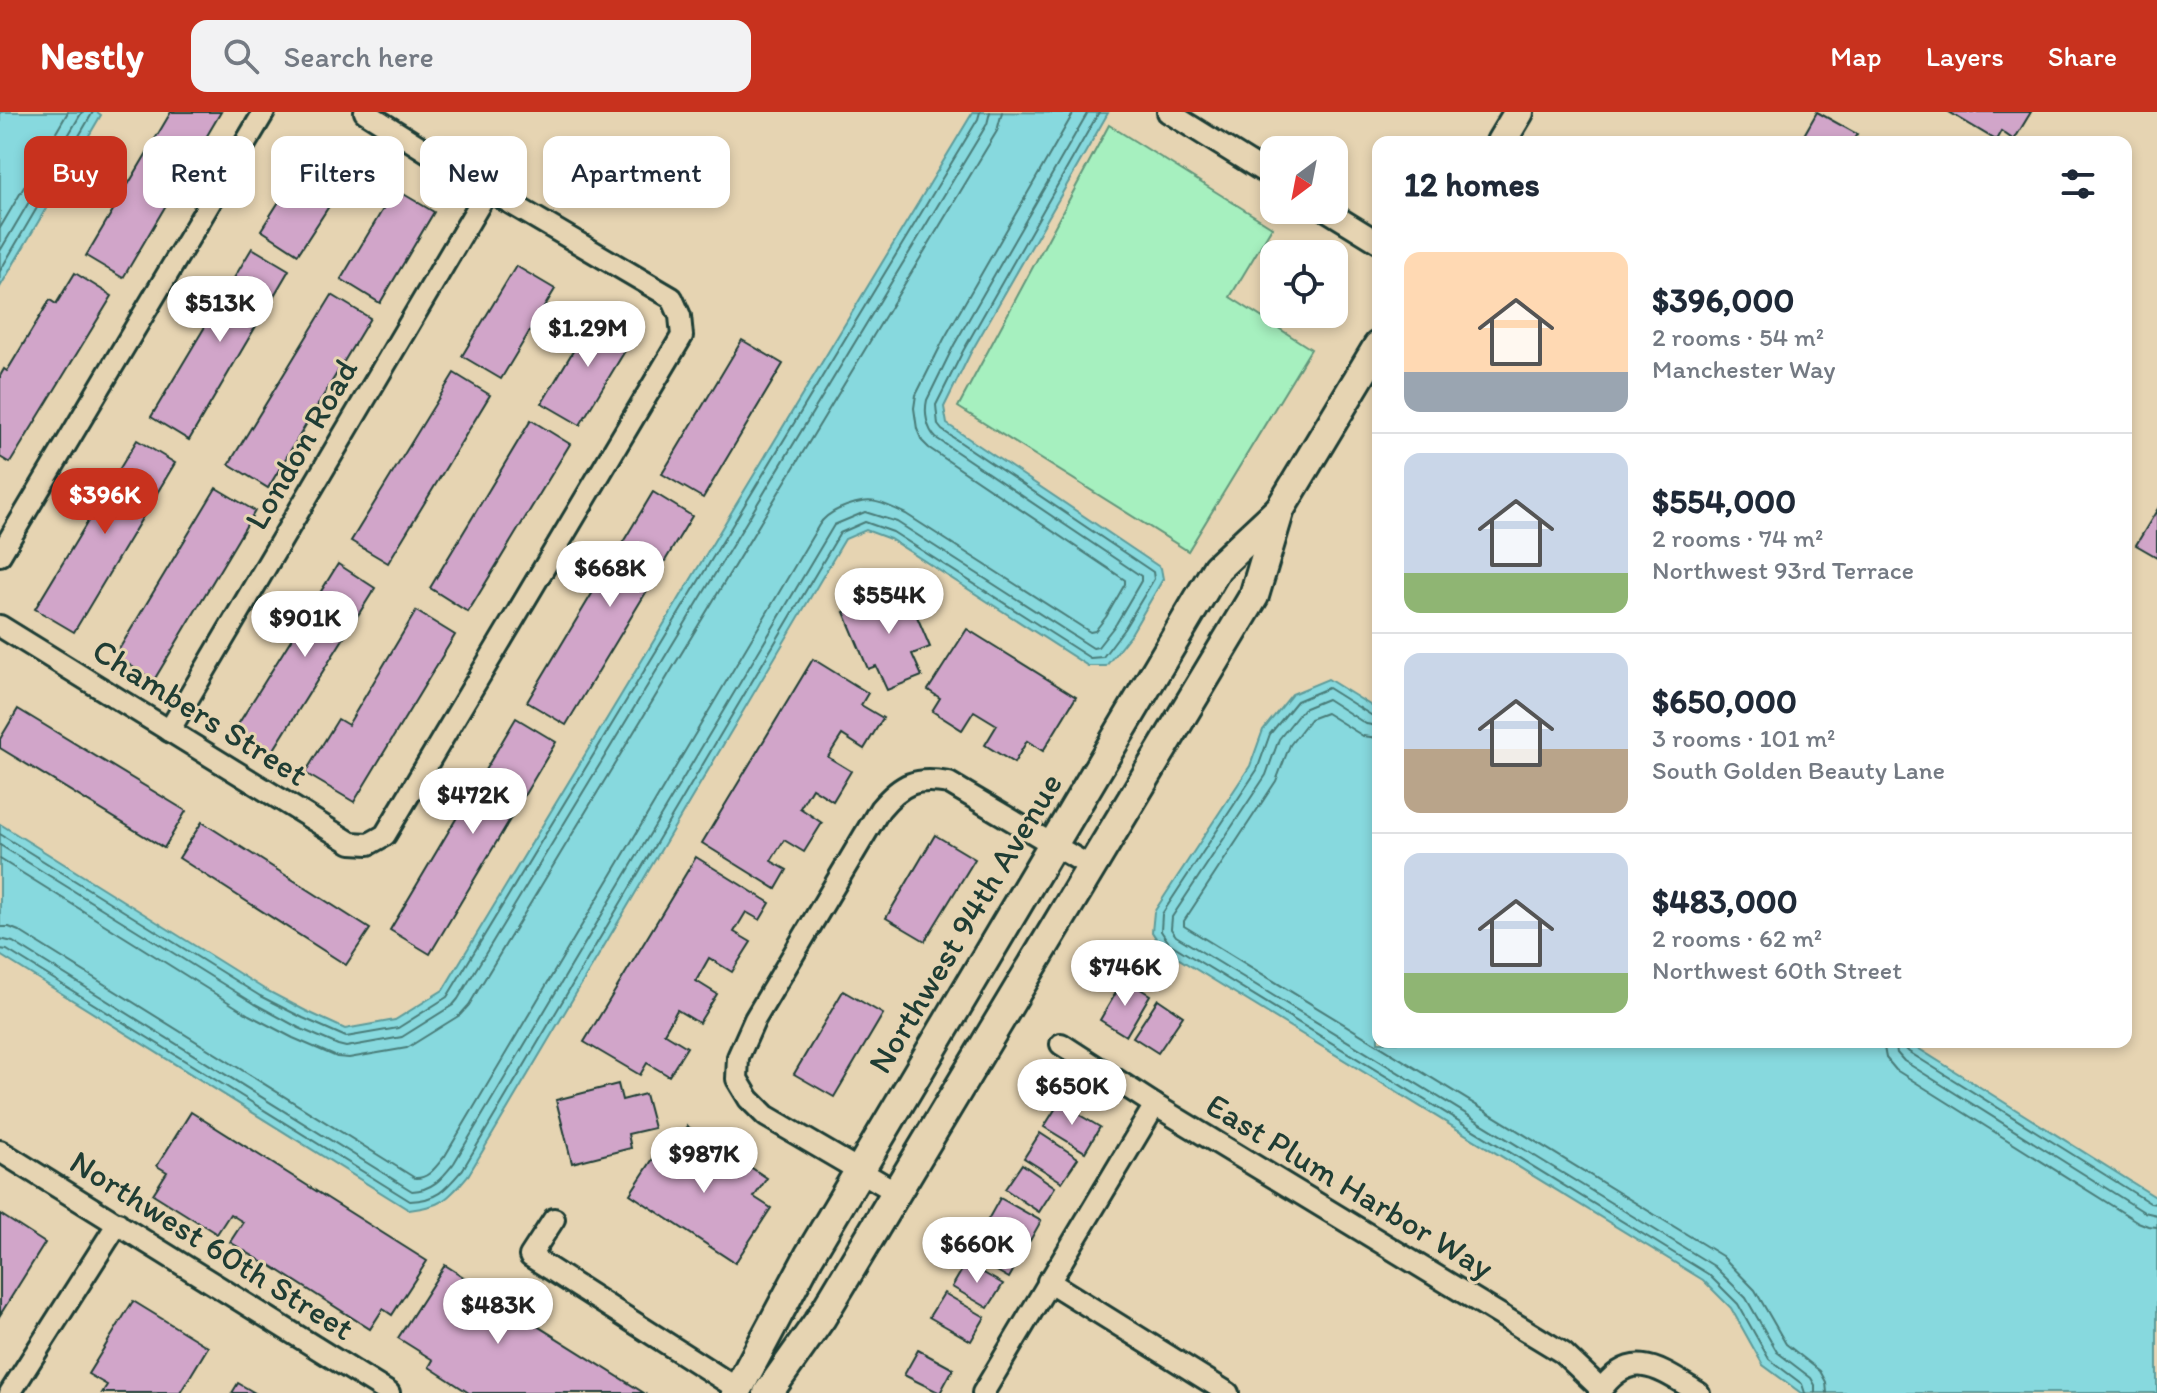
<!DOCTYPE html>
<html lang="en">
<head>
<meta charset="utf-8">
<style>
	:root { --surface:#fff; --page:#f2f2f3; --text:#1f2937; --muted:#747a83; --line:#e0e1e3; --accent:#c8321e }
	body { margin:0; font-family:Itim,sans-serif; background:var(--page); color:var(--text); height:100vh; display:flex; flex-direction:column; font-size:30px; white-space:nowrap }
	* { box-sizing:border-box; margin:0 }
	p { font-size:26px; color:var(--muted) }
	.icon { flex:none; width:44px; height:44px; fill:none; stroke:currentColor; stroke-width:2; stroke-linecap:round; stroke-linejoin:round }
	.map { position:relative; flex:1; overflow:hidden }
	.details { position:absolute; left:1372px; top:24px; width:760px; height:912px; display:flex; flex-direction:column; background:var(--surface); border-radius:16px; box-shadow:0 4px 12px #0003 }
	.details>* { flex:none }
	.guide { position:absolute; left:24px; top:24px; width:760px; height:72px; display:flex; gap:16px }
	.needle { width:52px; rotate:212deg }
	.controls { position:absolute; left:1260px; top:24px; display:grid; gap:16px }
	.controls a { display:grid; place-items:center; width:88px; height:88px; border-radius:16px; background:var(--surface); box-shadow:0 4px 12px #0003; font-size:40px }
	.price { position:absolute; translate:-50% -68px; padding:0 18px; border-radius:28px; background:#fff; color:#222; font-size:26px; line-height:52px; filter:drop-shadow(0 2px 4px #0008) }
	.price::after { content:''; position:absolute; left:50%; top:48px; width:24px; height:18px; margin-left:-12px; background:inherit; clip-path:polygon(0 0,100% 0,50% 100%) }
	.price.selected { background:var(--accent); color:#fff }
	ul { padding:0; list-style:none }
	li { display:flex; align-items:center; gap:24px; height:200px; padding:0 32px }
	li+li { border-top:2px solid var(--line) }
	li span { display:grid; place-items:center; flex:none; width:224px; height:160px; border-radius:16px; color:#555 }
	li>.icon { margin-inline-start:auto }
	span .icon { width:96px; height:96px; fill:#fffc; stroke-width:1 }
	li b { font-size:34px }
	h2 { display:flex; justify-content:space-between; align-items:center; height:96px; padding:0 32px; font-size:34px }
	.pill { padding:0 28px; border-radius:16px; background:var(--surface); box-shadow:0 4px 12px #0003; font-size:28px; line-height:72px }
	.pill.selected { background:var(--accent); color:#fff }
	header { display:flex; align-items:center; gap:48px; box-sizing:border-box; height:112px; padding:0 40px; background:var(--accent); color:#fff }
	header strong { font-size:38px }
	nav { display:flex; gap:44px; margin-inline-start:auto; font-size:28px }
	.search { width:560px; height:72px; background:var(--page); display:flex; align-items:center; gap:20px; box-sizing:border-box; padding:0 28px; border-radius:16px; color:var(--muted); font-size:30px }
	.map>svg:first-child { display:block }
	.green { fill:#a6f0bf; stroke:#62967a; stroke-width:2 }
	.water { fill:#87d9de; stroke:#5d9b9a; stroke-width:2 }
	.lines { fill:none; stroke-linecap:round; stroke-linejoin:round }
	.shore { stroke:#497b78; stroke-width:2 }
	.building { fill:#d1a5c9; stroke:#1f3d34; stroke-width:2 }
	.street-casing { stroke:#1f3d34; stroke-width:26 }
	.secondary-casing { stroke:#1f3d34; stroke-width:34 }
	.street { stroke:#e6d4b2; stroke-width:20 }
	.secondary { stroke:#e6d4b2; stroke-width:28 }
	.labels { text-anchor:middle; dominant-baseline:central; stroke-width:6; stroke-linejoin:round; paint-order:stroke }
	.street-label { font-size:34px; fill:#1f3d34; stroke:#e6d4b2 }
</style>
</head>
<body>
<header>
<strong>Nestly</strong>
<div class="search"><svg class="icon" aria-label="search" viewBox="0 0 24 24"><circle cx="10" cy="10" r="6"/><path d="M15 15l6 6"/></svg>Search here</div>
<nav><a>Map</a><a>Layers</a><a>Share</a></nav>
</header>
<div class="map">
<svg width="2157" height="1281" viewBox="0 0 2157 1281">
	<rect width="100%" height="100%" fill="#e6d4b2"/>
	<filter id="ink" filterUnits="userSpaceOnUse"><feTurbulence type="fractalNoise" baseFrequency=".0125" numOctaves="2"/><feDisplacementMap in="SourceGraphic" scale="16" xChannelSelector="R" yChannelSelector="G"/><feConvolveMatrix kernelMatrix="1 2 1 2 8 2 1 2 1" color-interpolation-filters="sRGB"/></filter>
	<g filter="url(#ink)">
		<!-- green -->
		<path class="green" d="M1109,13L1272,115L1230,185L1311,237L1188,439L958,295Z"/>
		<!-- water -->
		<g class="water">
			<path d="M0,0H97L101,3L0,175Z"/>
			<path d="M973,0L1108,1L970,242L944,295L947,312L1161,456L1163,467L1131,522L1106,554H1088L890,427L866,418L845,427L469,1062C448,1087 443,1094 409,1098L0,843V712L264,877L306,899L345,917L395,908L443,878Z"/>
			<path d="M1328,567L1378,598V930H1908L2157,1086V1281H1801L1763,1253L1731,1196L1703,1168L1163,837L1152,820L1154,800L1250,654L1263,618L1292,582Z"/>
		</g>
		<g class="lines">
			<!-- shore -->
			<g class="shore">
				<path d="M0,116L68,0"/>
				<path d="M0,139L82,0"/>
				<path d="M0,159L93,0"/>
				<path d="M1378,604L1371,603L1328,576L1297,589L1270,622L1257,658L1162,802L1161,819L1169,831L1708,1162L1738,1192L1769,1247L1802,1272L1805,1281"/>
				<path d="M1378,614L1366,612L1327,587L1303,597L1279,627L1266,663L1172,805L1171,817L1176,824L1714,1154L1746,1186L1777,1240L1811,1266L1815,1273V1281"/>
				<path d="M1378,626L1363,624L1326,601L1310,607L1290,633L1276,669L1184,809V814L1722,1144L1755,1178L1786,1232L1820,1259L1826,1270L1827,1281"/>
				<path d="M0,722L260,884L303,906L346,925L398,916L447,885L978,7L980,0"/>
				<path d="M0,733L255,892L299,916L338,933L346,935L402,925L453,893L458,887L987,12L990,0"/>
				<path d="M0,747L249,903L293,926L337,945L349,946L407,936L460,903L469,893L997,19L1002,0"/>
				<path d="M0,815H9L19,819L415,1066C429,1067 436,1054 445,1044L819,413C824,405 830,401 839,397C868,384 878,388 906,402L1090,520L1095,519L1106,505L1125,472V468L929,336L922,329L917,317L914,296L916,283L944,227L1074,0"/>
				<path d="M0,827L13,830L412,1079C433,1078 442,1066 454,1051L834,413L865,400L897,410L1093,536L1098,535L1116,512L1141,469V464L936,326C927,317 924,301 927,288L954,233L1088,0"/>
				<path d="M0,837L7,838L410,1089C438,1088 446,1077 463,1057L840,421L865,410L893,420L1090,546L1103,545L1124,517L1154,467L1153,460L942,318L938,313L936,293L963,239L1099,0"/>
				<path d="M1883,930L1886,946L1896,958L2138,1110L2148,1114L2157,1115"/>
				<path d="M1895,930L1897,941L1904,949L2144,1100L2157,1103"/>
				<path d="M1905,930V936L1909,940L2150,1091L2157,1092"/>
			</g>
		</g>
		<!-- building -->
		<g class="building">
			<path d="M171,0H221L123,166L86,144Z"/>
			<path d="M1817,0L1857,22L1852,30H1815L1804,23Z"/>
			<path d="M1949,0H2031L2014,28L2001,19L1996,28Z"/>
			<path d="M317,30L355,54L298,142L261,118Z"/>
			<path d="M395,77L434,100L380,191L341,167Z"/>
			<path d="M252,136L289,158L189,328L151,305Z"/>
			<path d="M516,154L555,177L501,267L462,244Z"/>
			<path d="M75,161L112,184L10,351L0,345V264L4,257L7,259L50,188L56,192Z"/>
			<path d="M332,183L370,206L268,376L229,352Z"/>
			<path d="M596,201L634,224L580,313L542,291Z"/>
			<path d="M742,228L783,252L703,386L662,362Z"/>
			<path d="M454,261L490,283L388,451L351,429Z"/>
			<path d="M531,308L570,332L468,500L430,476Z"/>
			<path d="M137,328L175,351L74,520L35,497Z"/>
			<path d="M216,376L255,399L154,568L115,544Z"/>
			<path d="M653,380L692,404L566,613L527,590Z"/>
			<path d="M2157,398V445L2136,433Z"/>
			<path d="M338,452L375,476L271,642L234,619Z"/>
			<path d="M904,474L930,535L912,542L922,564L887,578L876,554L868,557L844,500Z"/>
			<path d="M416,499L455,523L354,690L305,661L338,607L348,613Z"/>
			<path d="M967,517L1076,585L1043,639L1027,629L1014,651L985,633L997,613L974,599L962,618L932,599L940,586L928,578Z"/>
			<path d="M813,547L868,581L861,593L883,606L864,637L842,623L828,645L851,659L833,689L812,676L800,696L822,711L804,740L784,728L771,749L787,758L776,777L702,731Z"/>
			<path d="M18,597L186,699L164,736L0,636V627Z"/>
			<path d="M516,606L556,630L430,842L390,818Z"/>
			<path d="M202,710L370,817L346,853L179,746Z"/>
			<path d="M935,723L975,747L925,829L886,806Z"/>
			<path d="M696,745L770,791L760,808L746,800L734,820L751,830L732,860L709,846L696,869L717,882L699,911L677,898L664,921L687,935L669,964L647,951L640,963L584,930Z"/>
			<path d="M1124,867L1150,883L1126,924L1100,908Z"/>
			<path d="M843,879L883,902L834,985L794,962Z"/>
			<path d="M1158,887L1183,904L1158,941L1133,925Z"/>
			<path d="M618,972L622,988L645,982L654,1016L628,1022L631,1036L572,1051L556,988Z"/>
			<path d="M1059,991L1100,1015L1085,1040L1044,1015Z"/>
			<path d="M191,1000L427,1149L392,1203L383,1197L370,1217L270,1153L269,1154L230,1130L243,1110L230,1102L217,1122L153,1082L167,1060L157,1054Z"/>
			<path d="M687,1014L716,1033L703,1053L725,1067L738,1047L767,1066L754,1085L771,1096L735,1151L630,1082L664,1030L673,1036Z"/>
			<path d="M1040,1021L1078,1046L1062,1070L1024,1046Z"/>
			<path d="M1022,1052L1055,1075L1039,1100L1005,1077Z"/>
			<path d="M1000,1086L1041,1109L1027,1134L986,1111Z"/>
			<path d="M0,1102L45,1131L0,1203Z"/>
			<path d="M982,1116L1023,1141L1009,1166L967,1142Z"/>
			<path d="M966,1151L1003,1172L988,1196L952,1175Z"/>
			<path d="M445,1153L473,1171L472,1173L644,1281H469L429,1255L433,1248L398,1226Z"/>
			<path d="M944,1181L985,1205L971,1229L929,1205Z"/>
			<path d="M133,1189L208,1235L180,1281H102L107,1273L88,1262Z"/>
			<path d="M918,1238L953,1257L940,1281L904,1263Z"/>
			<path d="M238,1271L255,1281H232Z"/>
		</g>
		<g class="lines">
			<defs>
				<g id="street">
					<path d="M1168,0L1274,66"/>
					<path d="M1326,98L1378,130"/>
					<path d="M0,443L264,0"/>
					<path d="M0,514L351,731L369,732L385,723L682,224L680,204L672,186L488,78L365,0"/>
					<path d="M169,619L488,78"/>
					<path d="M1061,932L1155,993L1563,1241L1601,1277"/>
					<path d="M0,1039L389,1281"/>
					<path d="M896,1080L766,1004L749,987L737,967L738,945L755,907L880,697C902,671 916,665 949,671L1091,755"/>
					<path d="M554,1107L530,1144L738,1277"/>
					<path d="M1048,1169L1228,1281"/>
					<path d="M10,1281L118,1111"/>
					<path d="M983,1281L1155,993"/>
					<path d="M1599,1281C1631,1233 1661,1258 1699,1281"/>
				</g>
				<g id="secondary">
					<path d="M1501,30L1519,0"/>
					<path d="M736,1281L809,1144L1217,456L1280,397"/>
					<path d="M768,1281L821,1206L1254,484L1280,397L1378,234"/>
				</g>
			</defs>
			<!-- street casing -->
			<use href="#street" class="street-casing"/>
			<!-- secondary casing -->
			<use href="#secondary" class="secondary-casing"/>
			<!-- street -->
			<use href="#street" class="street"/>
			<!-- secondary -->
			<use href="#secondary" class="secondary"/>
		</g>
	</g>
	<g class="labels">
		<!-- street labels -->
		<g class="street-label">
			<text transform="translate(301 332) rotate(-60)">London Road</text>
			<text transform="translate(200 600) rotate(32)">Chambers Street</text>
			<text transform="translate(965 811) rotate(-59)">Northwest 94th Avenue</text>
			<text transform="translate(1350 1074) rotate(31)">East Plum Harbor Way</text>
			<text transform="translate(212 1133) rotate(32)">Northwest 60th Street</text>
		</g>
	</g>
</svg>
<div class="controls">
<a><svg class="needle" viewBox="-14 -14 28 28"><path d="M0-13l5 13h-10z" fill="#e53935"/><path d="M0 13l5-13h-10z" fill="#747a83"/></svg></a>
<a><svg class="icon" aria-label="locate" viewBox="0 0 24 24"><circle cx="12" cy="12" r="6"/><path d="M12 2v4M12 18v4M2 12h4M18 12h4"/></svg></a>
</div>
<b class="price" style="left:220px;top:232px">$513K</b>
<b class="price" style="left:588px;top:257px">$1.29M</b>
<b class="price selected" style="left:105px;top:424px">$396K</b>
<b class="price" style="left:610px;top:497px">$668K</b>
<b class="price" style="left:889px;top:524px">$554K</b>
<b class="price" style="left:305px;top:547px">$901K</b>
<b class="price" style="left:473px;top:724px">$472K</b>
<b class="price" style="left:1125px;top:896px">$746K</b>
<b class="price" style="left:1072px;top:1015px">$650K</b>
<b class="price" style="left:704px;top:1083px">$987K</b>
<b class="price" style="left:977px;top:1173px">$660K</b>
<b class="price" style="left:498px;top:1234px">$483K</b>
<div class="guide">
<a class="pill selected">Buy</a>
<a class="pill">Rent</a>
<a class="pill">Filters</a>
<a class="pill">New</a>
<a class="pill">Apartment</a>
</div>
<section class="details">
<h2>12 homes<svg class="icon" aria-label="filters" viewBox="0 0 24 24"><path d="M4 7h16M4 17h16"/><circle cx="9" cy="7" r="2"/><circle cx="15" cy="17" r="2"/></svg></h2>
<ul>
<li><span style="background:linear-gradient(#ffd9b3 75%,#9aa5b1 0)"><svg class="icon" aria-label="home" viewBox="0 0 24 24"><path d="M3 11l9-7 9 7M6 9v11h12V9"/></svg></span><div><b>$396,000</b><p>2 rooms · 54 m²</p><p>Manchester Way</p></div></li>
<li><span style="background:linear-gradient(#c9d6e8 75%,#8fb573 0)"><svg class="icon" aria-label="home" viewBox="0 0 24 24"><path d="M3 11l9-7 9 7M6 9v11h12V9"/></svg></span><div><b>$554,000</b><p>2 rooms · 74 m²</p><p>Northwest 93rd Terrace</p></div></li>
<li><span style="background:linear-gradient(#c9d6e8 60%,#b9a48a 0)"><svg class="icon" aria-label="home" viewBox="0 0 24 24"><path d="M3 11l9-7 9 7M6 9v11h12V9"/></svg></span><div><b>$650,000</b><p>3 rooms · 101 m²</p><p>South Golden Beauty Lane</p></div></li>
<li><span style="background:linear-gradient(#c9d6e8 75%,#8fb573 0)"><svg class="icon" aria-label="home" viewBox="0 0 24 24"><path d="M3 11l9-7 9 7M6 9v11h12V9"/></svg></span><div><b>$483,000</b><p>2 rooms · 62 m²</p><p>Northwest 60th Street</p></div></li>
</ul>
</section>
</div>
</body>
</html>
